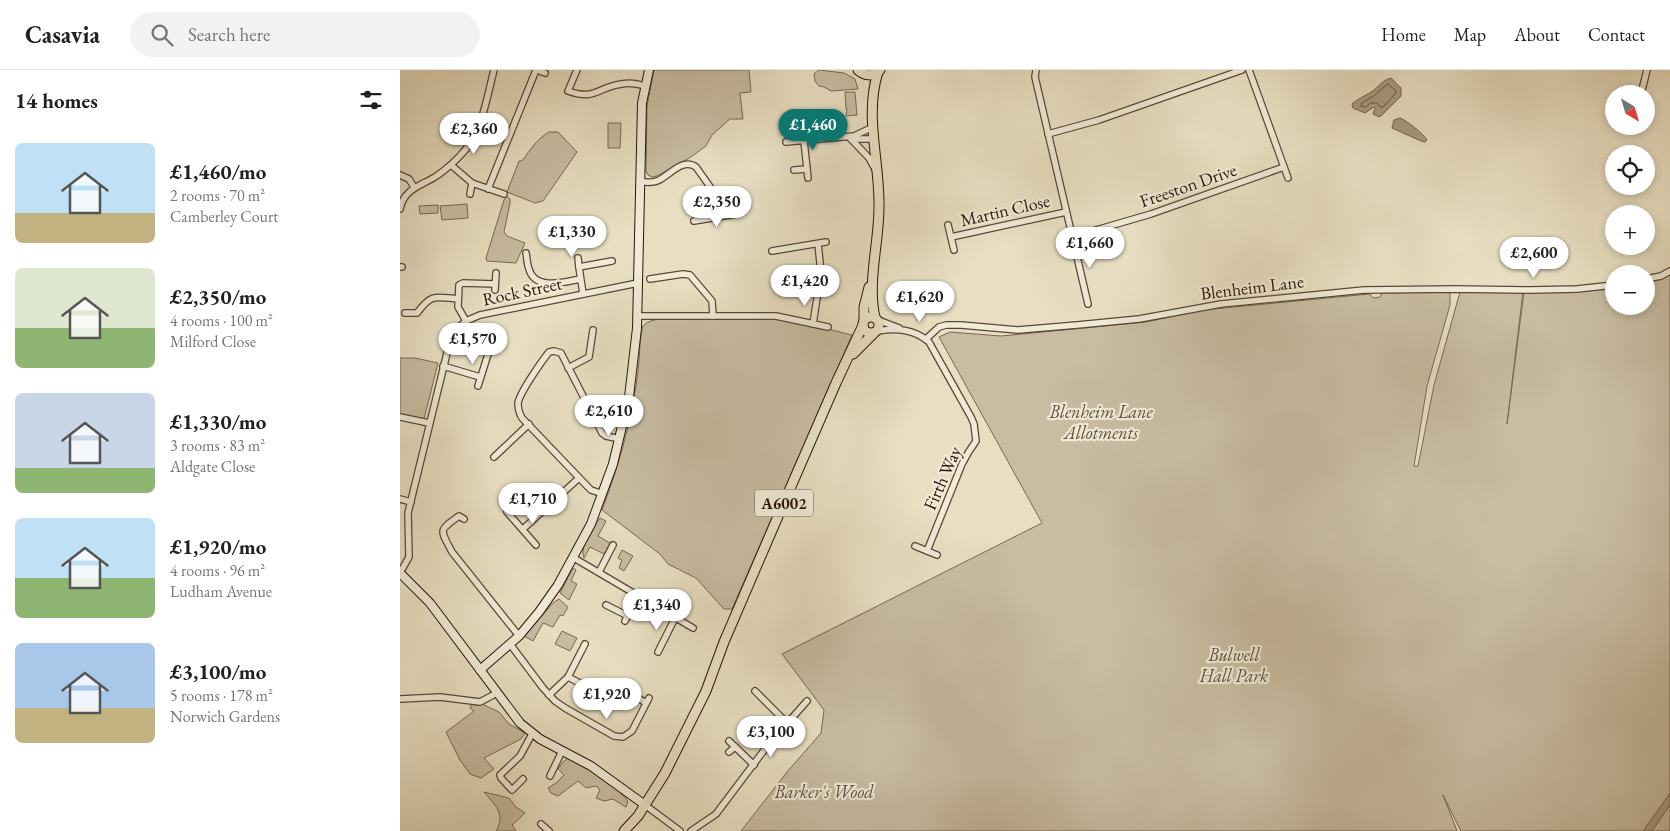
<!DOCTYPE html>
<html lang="en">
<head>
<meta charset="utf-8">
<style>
	:root { --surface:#fff; --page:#f2f2f2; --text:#202124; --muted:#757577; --line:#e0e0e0; --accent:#0f766e }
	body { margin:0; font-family:"EB Garamond",serif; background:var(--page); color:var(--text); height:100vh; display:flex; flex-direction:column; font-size:19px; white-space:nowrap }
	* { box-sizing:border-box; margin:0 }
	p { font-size:16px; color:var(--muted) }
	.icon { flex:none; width:28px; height:28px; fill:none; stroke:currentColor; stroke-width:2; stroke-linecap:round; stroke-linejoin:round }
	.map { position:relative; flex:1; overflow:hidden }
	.panel { display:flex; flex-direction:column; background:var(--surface); width:400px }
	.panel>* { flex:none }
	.needle { width:32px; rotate:142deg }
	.tools { position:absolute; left:1205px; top:15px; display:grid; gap:10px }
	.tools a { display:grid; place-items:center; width:50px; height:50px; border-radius:50%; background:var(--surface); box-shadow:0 2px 8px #0003; font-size:25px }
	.price { position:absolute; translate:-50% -42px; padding:0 11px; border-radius:18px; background:#fff; color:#222; font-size:16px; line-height:32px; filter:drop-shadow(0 1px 2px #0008) }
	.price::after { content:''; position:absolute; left:50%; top:30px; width:15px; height:11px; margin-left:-8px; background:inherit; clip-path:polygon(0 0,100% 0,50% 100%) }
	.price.active { background:var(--accent); color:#fff }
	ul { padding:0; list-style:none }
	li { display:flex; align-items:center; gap:15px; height:125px; padding:0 15px }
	li span { display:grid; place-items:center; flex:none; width:140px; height:100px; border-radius:8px; color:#555 }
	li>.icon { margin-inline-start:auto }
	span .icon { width:60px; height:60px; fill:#fffc; stroke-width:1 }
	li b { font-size:21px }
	h2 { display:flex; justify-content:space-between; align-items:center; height:60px; padding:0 15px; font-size:21px }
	header { display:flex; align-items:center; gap:30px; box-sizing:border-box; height:70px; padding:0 25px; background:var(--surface); border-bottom:1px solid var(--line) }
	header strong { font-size:24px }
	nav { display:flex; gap:28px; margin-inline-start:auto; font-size:18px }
	.search { width:350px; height:45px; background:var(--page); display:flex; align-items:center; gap:12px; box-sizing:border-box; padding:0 18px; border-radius:28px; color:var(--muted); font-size:19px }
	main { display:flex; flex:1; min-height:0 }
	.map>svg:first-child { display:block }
	.green { fill:#c8bca2; stroke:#796853 }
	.water { fill:#a79a81; stroke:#75644f }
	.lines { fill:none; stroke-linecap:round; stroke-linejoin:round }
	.shore { stroke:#685642; stroke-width:1 }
	.street-casing { stroke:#5a4634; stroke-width:8 }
	.secondary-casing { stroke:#2a1304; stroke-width:10 }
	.primary-casing { stroke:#2a1304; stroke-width:11 }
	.street { stroke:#f0ead7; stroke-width:5.5 }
	.secondary { stroke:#f0ead7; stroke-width:8 }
	.primary { stroke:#e8dfc2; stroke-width:9 }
	.labels { text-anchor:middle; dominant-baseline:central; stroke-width:4.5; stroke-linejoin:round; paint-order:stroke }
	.shield { fill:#f0ead7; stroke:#655443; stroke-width:1 }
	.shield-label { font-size:16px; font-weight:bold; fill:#2a1304 }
	.street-label { font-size:18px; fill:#2a1304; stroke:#f0ead7 }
	.park-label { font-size:18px; font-style:italic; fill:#614e3b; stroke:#f0ead7 }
</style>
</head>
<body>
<header>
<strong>Casavia</strong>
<div class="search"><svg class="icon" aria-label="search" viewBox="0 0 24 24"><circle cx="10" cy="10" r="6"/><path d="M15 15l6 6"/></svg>Search here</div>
<nav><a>Home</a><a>Map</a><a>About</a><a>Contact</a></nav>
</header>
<main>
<section class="panel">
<h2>14 homes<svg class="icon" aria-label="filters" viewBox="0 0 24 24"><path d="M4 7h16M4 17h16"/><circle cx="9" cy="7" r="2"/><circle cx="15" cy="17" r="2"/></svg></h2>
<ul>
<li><span style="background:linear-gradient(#bfe0f5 70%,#c2b280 0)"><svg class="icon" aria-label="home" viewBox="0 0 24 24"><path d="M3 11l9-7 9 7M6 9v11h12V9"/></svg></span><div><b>£1,460/mo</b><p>2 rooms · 70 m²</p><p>Camberley Court</p></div></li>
<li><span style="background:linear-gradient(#dfe7d0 60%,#8fb573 0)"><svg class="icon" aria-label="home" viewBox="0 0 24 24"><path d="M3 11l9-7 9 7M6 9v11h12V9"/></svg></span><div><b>£2,350/mo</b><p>4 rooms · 100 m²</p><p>Milford Close</p></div></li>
<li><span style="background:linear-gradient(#c9d6e8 75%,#8fb573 0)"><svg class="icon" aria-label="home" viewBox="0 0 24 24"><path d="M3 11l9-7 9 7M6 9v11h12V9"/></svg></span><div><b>£1,330/mo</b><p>3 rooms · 83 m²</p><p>Aldgate Close</p></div></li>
<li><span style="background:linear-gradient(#bfe0f5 60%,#8fb573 0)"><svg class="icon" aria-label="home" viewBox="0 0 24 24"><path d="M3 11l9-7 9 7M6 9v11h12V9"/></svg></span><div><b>£1,920/mo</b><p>4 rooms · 96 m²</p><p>Ludham Avenue</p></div></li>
<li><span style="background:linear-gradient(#a9c7e8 65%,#c2b280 0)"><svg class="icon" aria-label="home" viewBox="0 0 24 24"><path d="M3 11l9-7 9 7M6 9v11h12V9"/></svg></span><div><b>£3,100/mo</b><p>5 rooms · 178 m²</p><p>Norwich Gardens</p></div></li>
</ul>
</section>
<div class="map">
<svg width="1270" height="761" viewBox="0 0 1270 761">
	<rect width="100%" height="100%" fill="#e8dfc2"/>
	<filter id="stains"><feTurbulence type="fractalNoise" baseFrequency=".004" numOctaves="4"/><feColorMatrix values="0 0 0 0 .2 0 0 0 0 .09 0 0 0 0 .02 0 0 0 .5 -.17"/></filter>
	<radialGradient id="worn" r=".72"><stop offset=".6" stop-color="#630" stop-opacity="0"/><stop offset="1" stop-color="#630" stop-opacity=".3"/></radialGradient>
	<!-- green -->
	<g class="green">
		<path d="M254,0H349L351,22L340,23L343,49H330L312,65L306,76L291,87L257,106L252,107L248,105L246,101L247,36Z"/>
		<path d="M419,0L444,3L455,9L458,19L431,21L424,17L419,16L415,11L414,4Z"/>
		<path d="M445,22H455L457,45L446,46L447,39H446Z"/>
		<path d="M208,53H221L220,78H208Z"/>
		<path d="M149,62H158L177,82L143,131L135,133L107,122L119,91H122C130,80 137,69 149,62Z"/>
		<path d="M107,126L110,129V133L104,162L107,166L125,173L116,193L87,191L86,188L104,130Z"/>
		<path d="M67,134L68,148L42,150L40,136Z"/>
		<path d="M38,135V143L20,144L19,136Z"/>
		<path d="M1270,204V761H1061L1043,725L1057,761H341L387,702L421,663L424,640L382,584L642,453L539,267L550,262L601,266L746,252L803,240L969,224L974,228L980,227L982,223L1050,222V235L1027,316L1014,396H1018L1034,315L1060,222H1123L1107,354L1124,222H1173L1214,218V236H1246V212Z"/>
		<path d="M300,248L374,249L412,255L452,265L332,539H324L296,508L268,494L260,484L202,440C219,396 232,349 238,302C240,286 239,270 243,256C252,245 286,248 300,248Z"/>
		<path d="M0,288H15L38,293L24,349L0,345Z"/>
		<path d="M200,448L206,451L198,466L210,473L204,484L190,477L184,488C179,475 194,458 200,448Z"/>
		<path d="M222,480L233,486L224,501L219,498L222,490L218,488Z"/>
		<path d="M173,498L176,500L171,511L177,514L169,530L160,523Z"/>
		<path d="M159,529L168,537L163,546L160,545L153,557L143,553L133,571L124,566L153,533Z"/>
		<path d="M162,561L177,568L170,581L155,574Z"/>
		<path d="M72,633H80L99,642L109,654L125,663L121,669L84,688L94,699L81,708L70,704L60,690L46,662L74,641L70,638Z"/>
		<path d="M169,687L215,717L228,731L226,737L213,729L204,731L196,728L200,720L196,716L186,718L178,711L158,726L151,723L148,718L156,713L164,705L158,699L163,692Z"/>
		<path d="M84,722L109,728L116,737L125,743L112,755L116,761H96C106,744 95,735 84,722Z"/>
	</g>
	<!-- water -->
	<g class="water">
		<path d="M991,8L1001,18V26L981,46L979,47L973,44L975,38L974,37L965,43L953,38L952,34C959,28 967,25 974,20C980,15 983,10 991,8Z"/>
		<path d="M1000,48C1006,50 1024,64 1027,70L1025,72L1021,71L992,58L994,50Z"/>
		<path d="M1270,723V735L1252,761H1243Z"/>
	</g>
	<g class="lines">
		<!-- shore -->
		<path class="shore" d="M988,14L995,20L996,23L983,37H981L976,33H970L966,37L961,36L962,33L975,25Z"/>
		<defs>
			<g id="street">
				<path d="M137,0L145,3"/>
				<path d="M177,0L168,21C196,31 197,17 222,14C230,12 237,14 245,16"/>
				<path d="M636,0L635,7L688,234"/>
				<path d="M849,0L888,108"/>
				<path d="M1241,24L1247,0"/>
				<path d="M648,64L699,50L842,0"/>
				<path d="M451,69L469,88L475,99"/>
				<path d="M451,69H474"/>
				<path d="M404,71L408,108"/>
				<path d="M386,72L454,66L473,57"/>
				<path d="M51,95L72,113L104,124"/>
				<path d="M394,100L407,99"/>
				<path d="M0,105L9,109L14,117"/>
				<path d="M241,112C246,112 252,113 257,111C269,106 283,87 296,97L330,145"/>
				<path d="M88,119L136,0"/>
				<path d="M70,124L72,113"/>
				<path d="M0,139C4,119 20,116 35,107C47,99 57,90 66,79C83,56 87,27 94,0"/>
				<path d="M294,151L336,144"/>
				<path d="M548,155L554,180"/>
				<path d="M551,167L666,142"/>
				<path d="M672,167L751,144L884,97"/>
				<path d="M372,181L426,172"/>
				<path d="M126,183C127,188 127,194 129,199C135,221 165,212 180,209"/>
				<path d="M178,188L179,197"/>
				<path d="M0,197H2"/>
				<path d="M250,209L283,204L290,205L312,231L313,246"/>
				<path d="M1246,209L1261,206L1270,201"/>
				<path d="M95,220L96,203"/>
				<path d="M183,224L179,197L212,191"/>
				<path d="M5,243H17C32,223 35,227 58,229"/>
				<path d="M238,246H376L428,257"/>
				<path d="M478,250L499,258"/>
				<path d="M66,251L58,237L59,215L63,213L95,214"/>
				<path d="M413,254L421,202L418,174"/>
				<path d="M478,261C497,258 514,259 529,272L571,347L574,354L576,371L568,383L562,394L527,481"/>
				<path d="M526,269L539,257L546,255H561L618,260L677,255L739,249L821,234L964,220L1055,219L1130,220L1177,219L1214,215"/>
				<path d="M43,296L80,307"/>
				<path d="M168,298L189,287L193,260"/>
				<path d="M78,316L89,281"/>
				<path d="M0,347L29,353"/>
				<path d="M94,387L129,354"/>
				<path d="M203,424L191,420L187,416L122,348C119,343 118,338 118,333C120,322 142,291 149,282L154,281L161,283L202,363L206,366L220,369"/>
				<path d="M0,429L11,432"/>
				<path d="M113,437L107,442L136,475"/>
				<path d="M64,449L59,446C38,461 40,459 52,482L119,566"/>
				<path d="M123,459L179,408"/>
				<path d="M515,476L537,485"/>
				<path d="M174,488L293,558"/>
				<path d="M199,502L213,475"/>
				<path d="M0,503L9,487L8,443L48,279L59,257L66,251L80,245L238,213"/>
				<path d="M206,535L228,546"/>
				<path d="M225,551L238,526"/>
				<path d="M110,574L143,618L155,631L165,638L214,666L223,667L232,661L249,628"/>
				<path d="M258,582L275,548"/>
				<path d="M168,607L197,622"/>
				<path d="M355,621L387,653"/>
				<path d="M149,625L168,607L185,574"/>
				<path d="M238,628L246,633"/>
				<path d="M0,629L40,627L80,632L97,623"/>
				<path d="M329,671L354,695"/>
				<path d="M329,682L335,677"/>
				<path d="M150,706L162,681"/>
				<path d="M123,709L112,720L101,708L100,705L120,686L132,664"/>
				<path d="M245,735L280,761"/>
				<path d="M141,754L149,761"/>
				<path d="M291,761L316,744L368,675L407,631"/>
			</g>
			<g id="secondary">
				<path d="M0,503L30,533L120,653L140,669L191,696L245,735"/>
				<path d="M80,600L119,566L139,542L158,515L191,454L213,394L229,327L237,258L242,33L249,0"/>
			</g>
			<g id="primary">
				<path d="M458,0C465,6 473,7 480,0"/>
				<circle cx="471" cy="255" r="8"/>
				<path d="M475,248C467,211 479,174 479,137C480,92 464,46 478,2"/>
				<path d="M464,250V237L469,217"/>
				<path d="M453,284L474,263"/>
				<path d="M224,761L238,746L265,703L306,621L324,572L373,458L436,313L463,255"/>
			</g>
		</defs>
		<!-- street casing -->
		<use href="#street" class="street-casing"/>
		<!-- secondary casing -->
		<use href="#secondary" class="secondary-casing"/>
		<!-- primary casing -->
		<use href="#primary" class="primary-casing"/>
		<!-- street -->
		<use href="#street" class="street"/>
		<!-- secondary -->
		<use href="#secondary" class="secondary"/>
		<!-- primary -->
		<use href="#primary" class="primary"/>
	</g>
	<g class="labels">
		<!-- shield labels -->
		<rect class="shield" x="355" y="419.5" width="58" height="27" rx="4"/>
		<g class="shield-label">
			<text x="384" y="433">A6002</text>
		</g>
		<!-- street labels -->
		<g class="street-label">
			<text transform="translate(788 115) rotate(-19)">Freeston Drive</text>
			<text transform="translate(605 140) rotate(-13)">Martin Close</text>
			<text transform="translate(852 217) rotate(-7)">Blenheim Lane</text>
			<text transform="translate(122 221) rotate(-12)">Rock Street</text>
			<text transform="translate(542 408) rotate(-66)">Firth Way</text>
		</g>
		<!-- park labels -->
		<g class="park-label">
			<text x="701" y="341">Blenheim Lane<tspan x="701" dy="21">Allotments</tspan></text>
			<text x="834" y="584">Bulwell<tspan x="834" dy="21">Hall Park</tspan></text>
			<text x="424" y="721">Barker's Wood</text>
		</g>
	</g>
	<rect width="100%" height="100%" filter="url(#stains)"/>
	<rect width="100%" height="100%" fill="url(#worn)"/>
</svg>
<div class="tools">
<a><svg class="needle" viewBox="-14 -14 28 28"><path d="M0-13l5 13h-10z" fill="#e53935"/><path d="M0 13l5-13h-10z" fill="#757577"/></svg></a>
<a><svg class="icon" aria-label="locate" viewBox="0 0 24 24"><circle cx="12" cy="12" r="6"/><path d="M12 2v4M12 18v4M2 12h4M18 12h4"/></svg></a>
<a>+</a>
<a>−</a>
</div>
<b class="price active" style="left:413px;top:81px">£1,460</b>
<b class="price" style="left:74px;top:85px">£2,360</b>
<b class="price" style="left:317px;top:158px">£2,350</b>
<b class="price" style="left:172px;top:188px">£1,330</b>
<b class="price" style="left:690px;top:199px">£1,660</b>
<b class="price" style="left:1134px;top:209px">£2,600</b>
<b class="price" style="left:405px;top:237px">£1,420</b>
<b class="price" style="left:520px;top:253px">£1,620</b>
<b class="price" style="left:73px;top:295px">£1,570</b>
<b class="price" style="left:209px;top:367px">£2,610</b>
<b class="price" style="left:133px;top:455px">£1,710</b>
<b class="price" style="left:257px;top:561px">£1,340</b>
<b class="price" style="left:207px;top:650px">£1,920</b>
<b class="price" style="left:371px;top:688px">£3,100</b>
</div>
</main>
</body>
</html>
